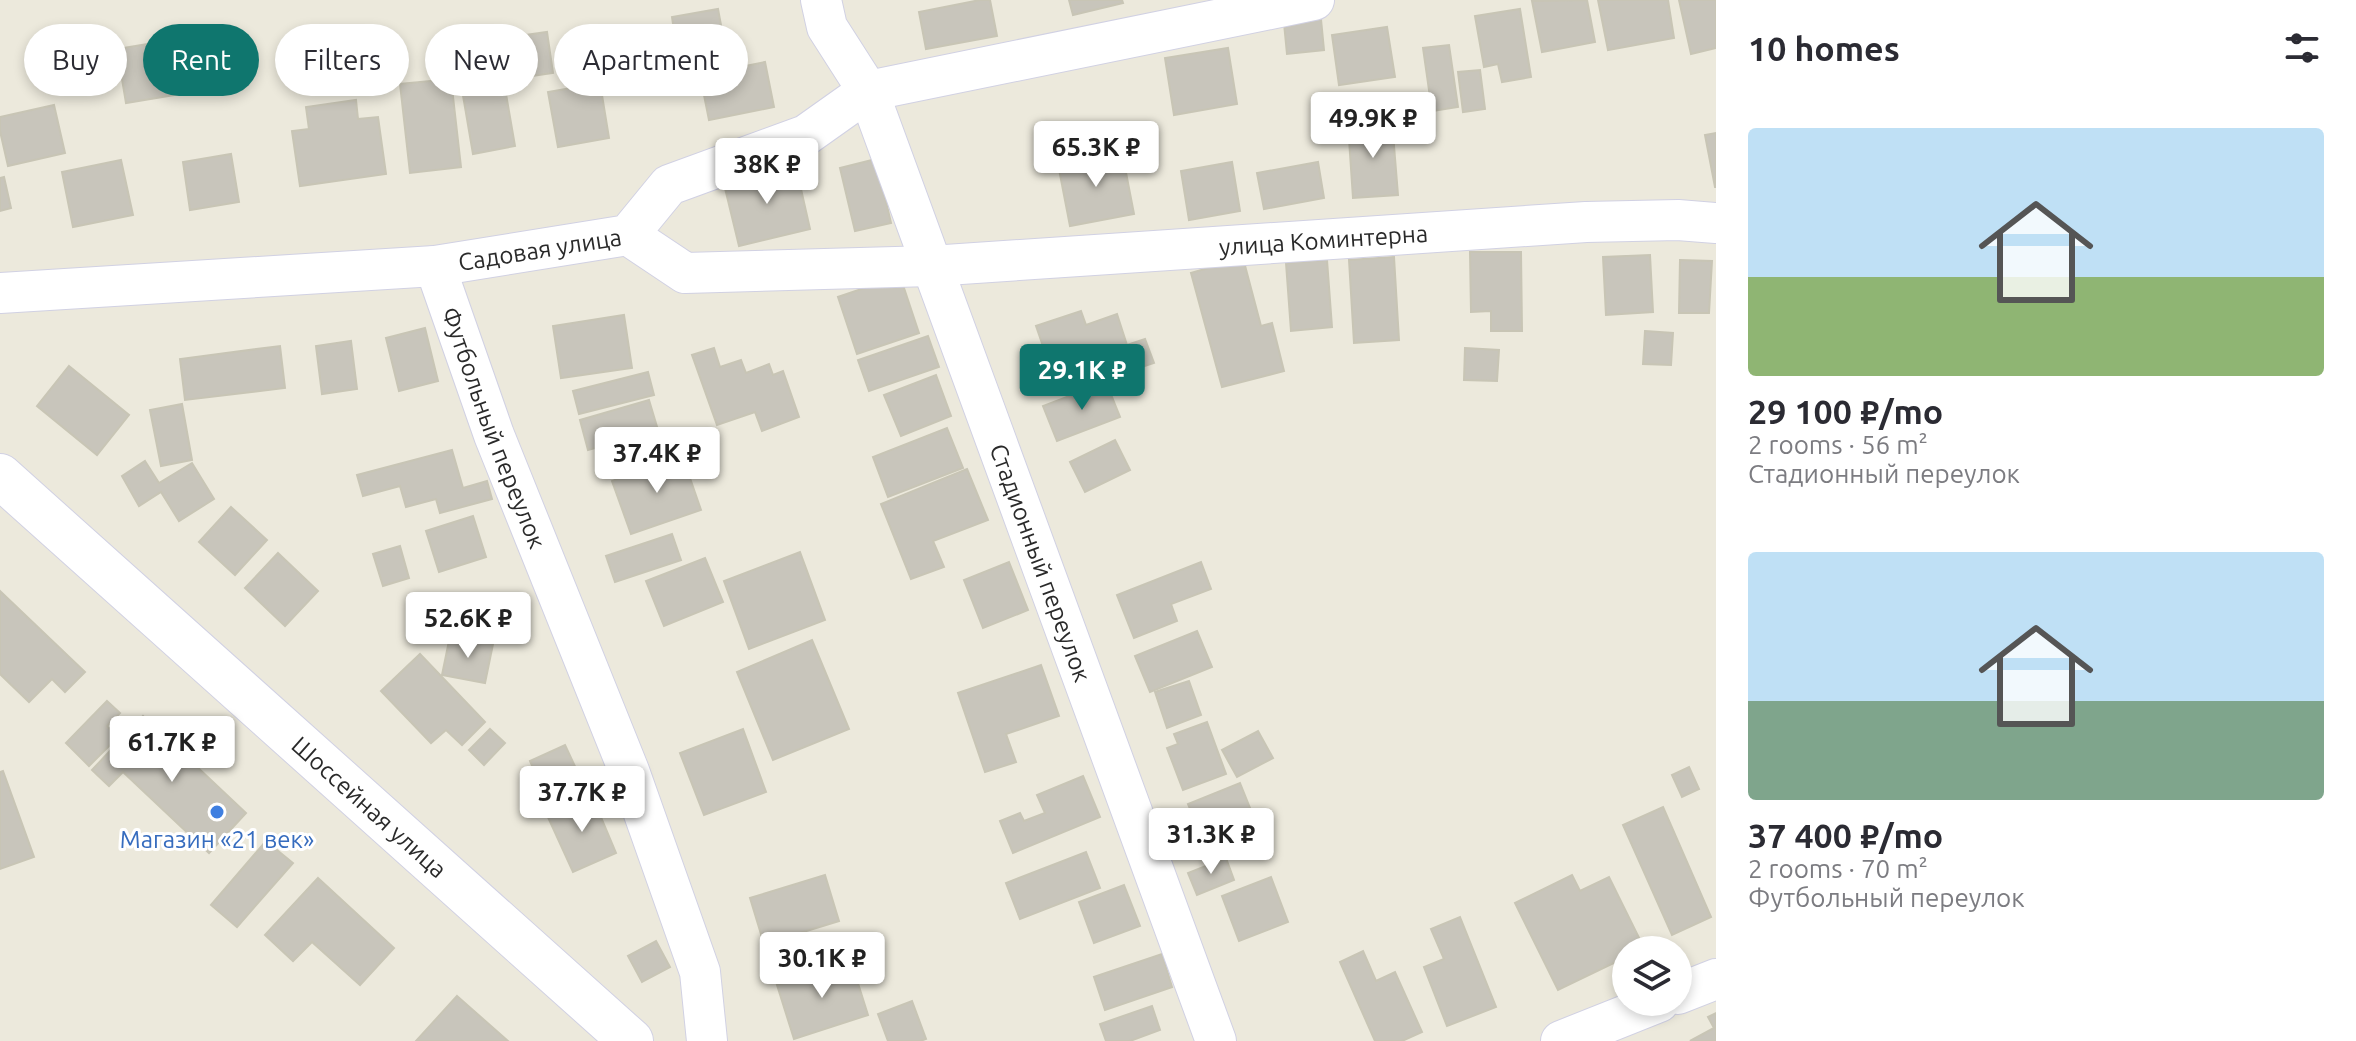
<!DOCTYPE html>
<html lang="en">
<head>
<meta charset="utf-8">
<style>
	:root { --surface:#fff; --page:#f2f2f3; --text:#2b2b33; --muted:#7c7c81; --accent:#0f766e }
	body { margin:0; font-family:Ubuntu,sans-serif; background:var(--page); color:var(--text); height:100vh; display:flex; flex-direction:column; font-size:30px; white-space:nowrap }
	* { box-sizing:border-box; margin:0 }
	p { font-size:26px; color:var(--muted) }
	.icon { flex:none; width:44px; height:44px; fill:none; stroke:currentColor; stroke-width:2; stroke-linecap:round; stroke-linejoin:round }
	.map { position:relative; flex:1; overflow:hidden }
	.panel { display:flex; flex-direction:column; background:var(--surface); width:640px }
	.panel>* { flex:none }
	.banner { position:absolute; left:24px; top:24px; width:760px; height:72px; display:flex; gap:16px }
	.fabs { position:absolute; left:1612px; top:936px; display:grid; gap:16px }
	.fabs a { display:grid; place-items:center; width:80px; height:80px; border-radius:50%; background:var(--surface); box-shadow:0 4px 12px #0003; font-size:40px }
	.price { position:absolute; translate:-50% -68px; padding:0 18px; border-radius:8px; background:#fff; color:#222; font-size:26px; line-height:52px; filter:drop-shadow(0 2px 4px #0008) }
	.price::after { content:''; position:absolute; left:50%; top:48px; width:24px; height:18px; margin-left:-12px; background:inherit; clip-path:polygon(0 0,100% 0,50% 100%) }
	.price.selected { background:var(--accent); color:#fff }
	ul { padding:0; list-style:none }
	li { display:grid; align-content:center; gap:16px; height:424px; padding:0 32px }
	li span { display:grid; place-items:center; height:248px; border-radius:8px; color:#555 }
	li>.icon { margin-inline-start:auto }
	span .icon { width:144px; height:144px; fill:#fffc; stroke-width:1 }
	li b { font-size:34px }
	h2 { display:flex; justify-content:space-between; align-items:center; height:96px; padding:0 32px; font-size:34px }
	.pill { padding:0 28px; border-radius:36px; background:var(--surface); box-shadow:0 4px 12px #0003; font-size:28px; line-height:72px }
	.pill.selected { background:var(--accent); color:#fff }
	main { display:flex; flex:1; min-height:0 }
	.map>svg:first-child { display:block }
	.building { fill:#c8c5bb; stroke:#c8c5b5; stroke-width:2 }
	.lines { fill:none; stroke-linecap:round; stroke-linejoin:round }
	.street-casing { stroke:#d1d1e3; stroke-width:42 }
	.secondary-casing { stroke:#d1d1e3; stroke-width:46 }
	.street { stroke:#fff; stroke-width:40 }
	.secondary { stroke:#fff; stroke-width:44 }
	.shop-dot { fill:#3f7fe0; stroke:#fff; stroke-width:3 }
	.labels { text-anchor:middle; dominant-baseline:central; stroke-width:6; stroke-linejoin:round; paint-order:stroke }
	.street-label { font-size:24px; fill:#2a2a2a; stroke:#fff }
	.shop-label { font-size:24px; fill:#366cbe; stroke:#fff }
</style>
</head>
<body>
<main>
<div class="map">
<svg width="1716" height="1041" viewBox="0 0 1716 1041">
	<rect width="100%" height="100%" fill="#ece9dc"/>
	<!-- building -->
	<g class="building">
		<path d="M980,0H990L997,36L926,49L919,12Z"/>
		<path d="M1069,0H1122L1123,3L1073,15Z"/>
		<path d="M1587,0L1595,42L1542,52L1532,1Z"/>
		<path d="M1598,0H1668L1674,38L1608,50Z"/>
		<path d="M1679,0H1716V48L1691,54Z"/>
		<path d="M718,9L723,36L676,44L672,17Z"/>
		<path d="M1320,9L1324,50L1287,54L1283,13Z"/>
		<path d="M1520,9L1531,77L1502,82L1498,64L1484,67L1475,16Z"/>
		<path d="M1387,27L1395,77L1339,85L1332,35Z"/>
		<path d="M547,32L553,73L511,79L505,38Z"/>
		<path d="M202,35L211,89L126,103L117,49Z"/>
		<path d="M1449,45L1458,107L1432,111L1423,48Z"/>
		<path d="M1228,48L1237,104L1174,115L1165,58Z"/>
		<path d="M675,54L678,80L647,84L644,58Z"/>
		<path d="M765,62L774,107L709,120L700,75Z"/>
		<path d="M501,65L515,146L473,154L459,72Z"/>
		<path d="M1480,70L1485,109L1463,112L1458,72Z"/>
		<path d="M451,79L461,167L410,173L400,84Z"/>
		<path d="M600,83L609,138L558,147L548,92Z"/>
		<path d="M356,100L358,119L378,117L386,174L300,186L292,131L309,129L306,107Z"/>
		<path d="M54,105L65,153L8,166L0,131V117Z"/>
		<path d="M1392,121L1398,195L1353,198L1348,124Z"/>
		<path d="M1716,133V187H1715L1705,135Z"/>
		<path d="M1122,152L1134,214L1070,226L1058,164Z"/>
		<path d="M231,154L239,202L190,210L183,162Z"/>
		<path d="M876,159L891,223L855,231L840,168Z"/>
		<path d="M121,160L133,215L73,227L62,172Z"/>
		<path d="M1232,162L1240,211L1189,220L1181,171Z"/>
		<path d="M1318,162L1324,198L1264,209L1257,173Z"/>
		<path d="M796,167L810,229L739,246L724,184Z"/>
		<path d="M4,177L11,208L0,211V178Z"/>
		<path d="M1470,252H1521L1522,331H1491V311L1471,312Z"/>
		<path d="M1650,255L1653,312L1606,315L1603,257Z"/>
		<path d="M1394,257L1399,340L1354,343L1349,260Z"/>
		<path d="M1243,258L1261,326L1272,323L1284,371L1222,387L1191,273Z"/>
		<path d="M1327,260L1332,327L1291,331L1286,263Z"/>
		<path d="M1680,260L1712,261L1709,313H1679Z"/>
		<path d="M900,276L919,333L857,354L838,297Z"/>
		<path d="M1081,311L1086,325L1117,314L1127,345L1145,339L1154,363L1094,383L1087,364L1053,375L1036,326Z"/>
		<path d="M624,315L632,368L561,378L553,326Z"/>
		<path d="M425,328L438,381L399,391L386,338Z"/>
		<path d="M1645,331L1673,333L1671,365L1643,364Z"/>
		<path d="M928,336L939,367L869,391L858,360Z"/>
		<path d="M351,341L357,389L322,394L316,346Z"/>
		<path d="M280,346L285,388L185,400L180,359Z"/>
		<path d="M714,348L720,367L741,360L746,373L769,364L773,375L783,371L799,417L762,431L755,412L717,425L692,355Z"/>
		<path d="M1465,348L1499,350L1497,381L1464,380Z"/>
		<path d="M69,366L129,415L97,455L37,406Z"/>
		<path d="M648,372L654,395L579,414L573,391Z"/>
		<path d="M936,375L951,416L901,436L884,395Z"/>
		<path d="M1106,382L1120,417L1057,441L1043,406Z"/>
		<path d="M649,400L658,430L588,450L580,420Z"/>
		<path d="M182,404L192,460L161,466L150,410Z"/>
		<path d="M947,428L963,468L888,497L873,457Z"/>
		<path d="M1115,440L1130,470L1085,492L1070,462Z"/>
		<path d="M452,450L463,488L487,481L492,499L440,513L436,499L406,507L400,486L363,496L357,475Z"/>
		<path d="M682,455L701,510L631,534L612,481Z"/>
		<path d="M145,461L159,483L192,463L214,499L179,521L161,492L139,506L122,476Z"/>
		<path d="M967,469L988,520L933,541L944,567L911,579L881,504Z"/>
		<path d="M231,507L267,540L235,575L199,542Z"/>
		<path d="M473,516L486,557L439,572L426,531Z"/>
		<path d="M672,534L681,560L615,582L606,556Z"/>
		<path d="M400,546L409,578L383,586L373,554Z"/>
		<path d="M800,552L825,620L749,649L724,581Z"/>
		<path d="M278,553L318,591L285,626L245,588Z"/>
		<path d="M705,558L723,602L664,626L646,581Z"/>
		<path d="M1009,562L1028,610L983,628L964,580Z"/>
		<path d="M1201,562L1211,589L1171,604L1177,621L1134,638L1117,595Z"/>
		<path d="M0,591L85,672L65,692L52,679L29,702L0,674Z"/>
		<path d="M1197,631L1212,667L1150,692L1135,656Z"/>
		<path d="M450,636L493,644L485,683L442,675Z"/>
		<path d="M812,640L849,729L773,760L737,672Z"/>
		<path d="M420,654L485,722L462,745L446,730L431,743L381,691Z"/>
		<path d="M1041,665L1059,716L1006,734L1016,762L985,772L958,693Z"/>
		<path d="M1189,681L1201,715L1167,728L1155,692Z"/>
		<path d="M107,701L120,713L107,726L118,737L89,766L66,743Z"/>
		<path d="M143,716L246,813L209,853L123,772L109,786L92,770Z"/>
		<path d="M1207,722L1226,774L1183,790L1167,748L1178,744L1174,734Z"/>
		<path d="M490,729L505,743L484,765L469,750Z"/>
		<path d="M743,729L766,792L704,815L680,753Z"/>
		<path d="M1258,731L1273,758L1237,777L1222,750Z"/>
		<path d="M565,745L586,790L550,806L530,761Z"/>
		<path d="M1689,767L1699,789L1682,797L1672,775Z"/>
		<path d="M3,771L34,857L0,869V772Z"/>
		<path d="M1083,776L1100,817L1013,853L1000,821L1020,813L1024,821L1045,813L1037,795Z"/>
		<path d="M1240,783L1256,823L1205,844L1188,804Z"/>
		<path d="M592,796L616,853L573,872L547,815Z"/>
		<path d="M1663,807L1711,917L1672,935L1623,825Z"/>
		<path d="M266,841L293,863L237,927L211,905Z"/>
		<path d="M1086,852L1100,888L1020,919L1006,883Z"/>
		<path d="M1226,858L1234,880L1197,895L1188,873Z"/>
		<path d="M825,875L839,921L764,944L750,898Z"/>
		<path d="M1572,875L1580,891L1609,877L1644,948L1626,950V957L1558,990L1515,903Z"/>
		<path d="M1271,877L1288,922L1239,941L1222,896Z"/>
		<path d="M318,878L394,948L360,985L312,942L293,961L265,935Z"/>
		<path d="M1124,885L1140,926L1094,943L1079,902Z"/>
		<path d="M1460,917L1496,1007L1447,1026L1424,967L1444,959L1431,929Z"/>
		<path d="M656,941L670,967L642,982L628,956Z"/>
		<path d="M1363,951L1376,981L1395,972L1422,1032L1402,1041H1375L1340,962Z"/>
		<path d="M1162,954L1172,987L1105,1010L1094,977Z"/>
		<path d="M851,961L868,1015L794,1039L777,985Z"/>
		<path d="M457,996L508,1041H416Z"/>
		<path d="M912,1001L926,1039L920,1041H888L878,1014Z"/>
		<path d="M1152,1006L1160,1030L1130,1041H1106L1100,1024Z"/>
		<path d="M1716,1013V1041H1690L1714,1028L1708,1017Z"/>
	</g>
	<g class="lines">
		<defs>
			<g id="street">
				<path id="s1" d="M821,0L827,27L868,91L1216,1041"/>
				<path id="s2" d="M628,235L685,273L931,266L1586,222L1678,220L1716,223"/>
				<path id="s3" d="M435,266L494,435L629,771L700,972L707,1041"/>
				<path id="s4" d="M0,293L435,266L628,235L669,185L806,135L868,91L1314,0"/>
				<path d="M1678,994L1716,979"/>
				<path d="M1561,1041L1659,1002"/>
			</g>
			<g id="secondary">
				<path id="s5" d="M0,476L631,1041"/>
			</g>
		</defs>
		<!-- street casing -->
		<use href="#street" class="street-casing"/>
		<!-- secondary casing -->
		<use href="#secondary" class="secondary-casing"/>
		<!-- street -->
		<use href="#street" class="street"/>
		<!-- secondary -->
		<use href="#secondary" class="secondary"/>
	</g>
	<!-- markers -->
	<circle class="shop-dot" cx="217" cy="812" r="8"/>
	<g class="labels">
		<!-- street labels -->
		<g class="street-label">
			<text stroke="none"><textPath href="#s2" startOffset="708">улица Коминтерна</textPath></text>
			<text stroke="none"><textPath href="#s4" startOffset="542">Садовая улица</textPath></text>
			<text stroke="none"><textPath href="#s3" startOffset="172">Футбольный переулок</textPath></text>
			<text stroke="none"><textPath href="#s1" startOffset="606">Стадионный переулок</textPath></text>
			<text stroke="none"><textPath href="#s5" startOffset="496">Шоссейная улица</textPath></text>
		</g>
		<!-- shop labels -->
		<g class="shop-label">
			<text x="217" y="839">Магазин «21 век»</text>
		</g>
	</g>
</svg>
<div class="fabs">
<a><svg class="icon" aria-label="layers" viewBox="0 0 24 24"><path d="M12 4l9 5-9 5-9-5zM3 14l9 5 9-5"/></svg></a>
</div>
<b class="price" style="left:1373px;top:160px">49.9K ₽</b>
<b class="price" style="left:1096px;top:189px">65.3K ₽</b>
<b class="price" style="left:767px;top:206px">38K ₽</b>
<b class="price selected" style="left:1082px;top:412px">29.1K ₽</b>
<b class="price" style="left:657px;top:495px">37.4K ₽</b>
<b class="price" style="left:468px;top:660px">52.6K ₽</b>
<b class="price" style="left:172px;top:784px">61.7K ₽</b>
<b class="price" style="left:582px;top:834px">37.7K ₽</b>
<b class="price" style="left:1211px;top:876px">31.3K ₽</b>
<b class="price" style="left:822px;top:1000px">30.1K ₽</b>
<div class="banner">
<a class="pill">Buy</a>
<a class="pill selected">Rent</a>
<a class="pill">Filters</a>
<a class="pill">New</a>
<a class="pill">Apartment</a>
</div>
</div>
<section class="panel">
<h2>10 homes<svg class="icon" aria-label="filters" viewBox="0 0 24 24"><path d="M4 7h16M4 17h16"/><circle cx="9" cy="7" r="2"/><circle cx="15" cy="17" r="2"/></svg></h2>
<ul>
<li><span style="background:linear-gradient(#bfe0f5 60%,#8fb573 0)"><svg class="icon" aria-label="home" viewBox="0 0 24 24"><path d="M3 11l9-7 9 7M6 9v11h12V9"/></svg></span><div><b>29 100 ₽/mo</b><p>2 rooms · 56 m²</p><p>Стадионный переулок</p></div></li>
<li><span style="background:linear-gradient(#bfe0f5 60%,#7fa58c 0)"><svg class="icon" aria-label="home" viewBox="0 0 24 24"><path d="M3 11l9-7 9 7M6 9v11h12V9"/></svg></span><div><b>37 400 ₽/mo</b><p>2 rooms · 70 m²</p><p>Футбольный переулок</p></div></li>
</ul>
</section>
</main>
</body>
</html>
